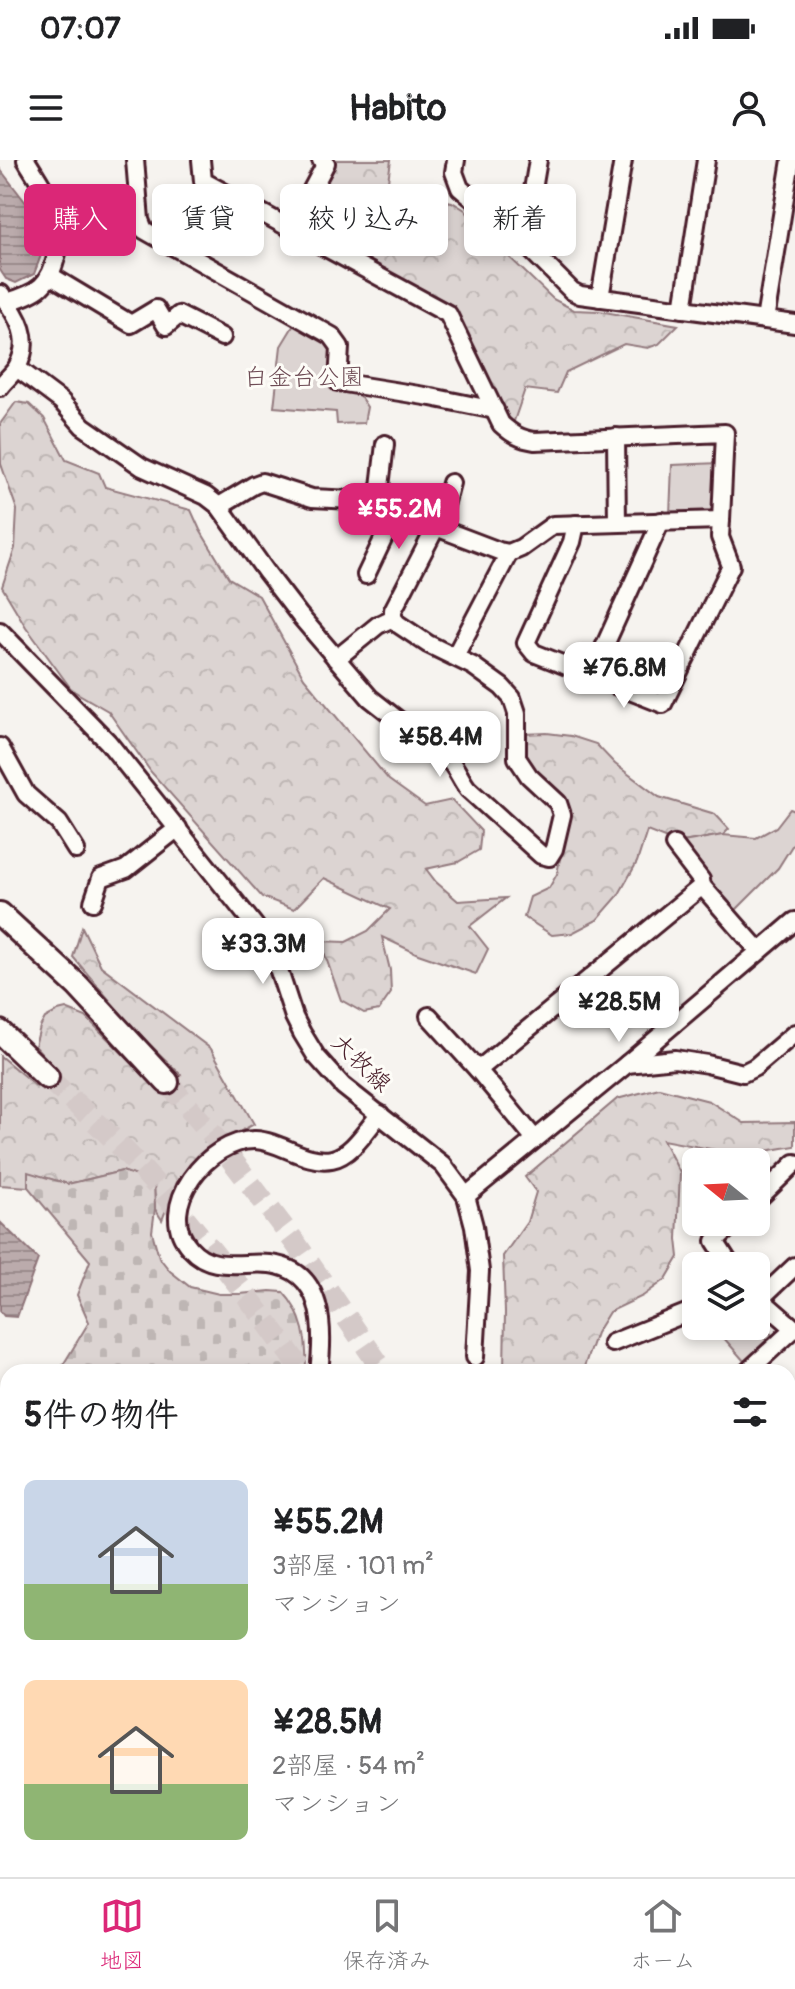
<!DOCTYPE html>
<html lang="ja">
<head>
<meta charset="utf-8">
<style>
	:root { --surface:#fff; --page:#f6f6f6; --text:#202124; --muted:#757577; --line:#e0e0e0; --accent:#db2777 }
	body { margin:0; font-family:Pangolin,"Klee One",sans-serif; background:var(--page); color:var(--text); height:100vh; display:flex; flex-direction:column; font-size:30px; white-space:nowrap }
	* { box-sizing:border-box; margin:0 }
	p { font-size:26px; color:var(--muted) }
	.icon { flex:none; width:44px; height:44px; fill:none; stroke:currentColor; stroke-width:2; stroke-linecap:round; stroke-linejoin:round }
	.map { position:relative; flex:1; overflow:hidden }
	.side { position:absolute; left:0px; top:1204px; width:796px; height:514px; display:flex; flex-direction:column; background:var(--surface); border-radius:24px 24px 0 0; box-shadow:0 4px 12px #0003 }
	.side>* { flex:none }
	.hud { position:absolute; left:24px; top:24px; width:748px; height:72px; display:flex; gap:16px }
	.needle { width:52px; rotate:288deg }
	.buttons { position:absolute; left:682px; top:988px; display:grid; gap:16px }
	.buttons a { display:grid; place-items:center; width:88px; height:88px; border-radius:12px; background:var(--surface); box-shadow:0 4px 12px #0003; font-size:40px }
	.price { position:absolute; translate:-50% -68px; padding:0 18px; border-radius:16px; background:#fff; color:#222; font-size:26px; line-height:52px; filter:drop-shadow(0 2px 4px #0008) }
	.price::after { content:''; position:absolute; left:50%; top:48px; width:24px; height:18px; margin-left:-12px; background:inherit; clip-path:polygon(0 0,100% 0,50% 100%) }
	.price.active { background:var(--accent); color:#fff }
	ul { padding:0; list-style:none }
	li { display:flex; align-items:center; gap:24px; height:200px; padding:0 24px }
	li span { display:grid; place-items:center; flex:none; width:224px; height:160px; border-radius:12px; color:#555 }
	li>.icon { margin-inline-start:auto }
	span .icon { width:96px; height:96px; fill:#fffc; stroke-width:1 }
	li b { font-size:34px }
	h2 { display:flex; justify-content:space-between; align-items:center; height:96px; padding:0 24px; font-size:34px }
	.chip { padding:0 28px; border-radius:12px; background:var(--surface); box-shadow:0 4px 12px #0003; font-size:28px; line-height:72px }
	.chip.active { background:var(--accent); color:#fff }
	.status { display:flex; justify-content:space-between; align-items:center; height:56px; padding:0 40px; background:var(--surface); direction:ltr }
	.status svg { height:22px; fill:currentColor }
	header { display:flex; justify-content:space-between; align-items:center; height:104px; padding:0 24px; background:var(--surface); font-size:36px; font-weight:700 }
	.dock { display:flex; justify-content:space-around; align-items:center; height:112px; border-top:2px solid var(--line); background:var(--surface); font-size:22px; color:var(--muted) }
	.dock a { display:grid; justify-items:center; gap:4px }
	.dock .active { color:var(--accent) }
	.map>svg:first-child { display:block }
	.forest { fill:url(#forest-crowns); stroke:#937a7e; stroke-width:2 }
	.cemetery { fill:url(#cemetery-stones); stroke:#937a7e; stroke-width:2 }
	.green { fill:#dcd4d2; stroke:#937a7e; stroke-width:2 }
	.water { fill:url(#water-rules); stroke:#8e7378; stroke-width:2 }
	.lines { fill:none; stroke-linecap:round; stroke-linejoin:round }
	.highway-tunnel { stroke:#d4c9c8; stroke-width:22; stroke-dasharray:22 11; stroke-linecap:butt }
	.minor-casing { stroke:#4a1f2b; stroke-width:22 }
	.highway-casing { stroke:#4a1f2b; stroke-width:28 }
	.minor { stroke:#fdfcf7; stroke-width:16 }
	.highway { stroke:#fdfcf7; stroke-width:22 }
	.labels { text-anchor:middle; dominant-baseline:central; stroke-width:6; stroke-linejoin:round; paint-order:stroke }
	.park-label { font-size:24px; fill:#6e4c55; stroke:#fdfcf7 }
	.street-label { font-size:24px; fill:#4a1f2b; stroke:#fdfcf7 }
</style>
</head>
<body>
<div class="status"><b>07:07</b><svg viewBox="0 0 49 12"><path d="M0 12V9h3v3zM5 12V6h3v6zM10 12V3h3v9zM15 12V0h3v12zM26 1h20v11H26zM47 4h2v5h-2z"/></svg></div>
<header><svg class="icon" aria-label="menu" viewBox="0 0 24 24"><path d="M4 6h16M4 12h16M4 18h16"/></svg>Habito<svg class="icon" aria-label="person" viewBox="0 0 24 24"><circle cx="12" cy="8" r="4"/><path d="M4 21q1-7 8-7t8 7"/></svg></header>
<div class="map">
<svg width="795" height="1717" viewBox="0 0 795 1717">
	<defs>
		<pattern id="forest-crowns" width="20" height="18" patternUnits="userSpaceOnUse" patternTransform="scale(2)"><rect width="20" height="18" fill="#dcd4d2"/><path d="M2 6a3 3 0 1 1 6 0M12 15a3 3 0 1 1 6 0" fill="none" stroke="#beb6b4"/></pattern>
		<pattern id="cemetery-stones" width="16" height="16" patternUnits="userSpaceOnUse" patternTransform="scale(2)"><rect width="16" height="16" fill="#dcd4d2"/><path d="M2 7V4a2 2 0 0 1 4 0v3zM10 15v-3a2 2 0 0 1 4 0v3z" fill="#beb6b4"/></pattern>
		<pattern id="water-rules" width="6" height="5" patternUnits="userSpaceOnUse" patternTransform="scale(2)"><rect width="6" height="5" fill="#bbabac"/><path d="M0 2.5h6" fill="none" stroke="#9a8b8c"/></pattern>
	</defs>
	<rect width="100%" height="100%" fill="#f6f3ef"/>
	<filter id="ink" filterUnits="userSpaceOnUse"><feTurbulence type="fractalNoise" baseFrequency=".0125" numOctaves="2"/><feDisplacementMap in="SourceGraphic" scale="16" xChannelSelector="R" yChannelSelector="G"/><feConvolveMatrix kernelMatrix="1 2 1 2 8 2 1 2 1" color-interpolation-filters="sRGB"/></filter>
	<g filter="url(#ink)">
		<!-- forest -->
		<g class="forest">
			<path d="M334,0H391L387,28L452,42L465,50L480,69L553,139L574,150L599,151L678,165L659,184L648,188L624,184L566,212L557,233L525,229L513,264L508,259L452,148L306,68L304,62L335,3Z"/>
			<path d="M16,242L29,244L44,258L66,300L99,313L105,327L191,350L200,370L229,418L259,436L304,518L389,620L425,646L452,640L481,671L479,690L458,702L426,709L436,722L458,741L506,738L470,766L488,789L476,814L418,794L382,777L390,810L391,833L379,850L364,853L341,840L320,781L346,782L368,771L390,749L324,718L294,749L262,737L151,612L108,551L72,530L26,467L2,427L15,388L17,350L1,304L0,264Z"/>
			<path d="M547,573L571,576L596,584L615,604L659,637L715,654L729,669L723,675L677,683L647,671L637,702L618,736L597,760L572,773L552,775L524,757L530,737L549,728L557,714L569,654L522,598L523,574Z"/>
			<path d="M82,767L101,806L211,889L254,964L207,990L177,1022L162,1060L155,1049L154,1022L122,1011L68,1024L29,1013L28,1027L0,1025V896L37,927L56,909L35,886L40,867L45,858L58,851L66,849L86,857L162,933L181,915L134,869L73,797Z"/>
			<path d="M659,928L709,941L744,963L795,962V986L742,995L663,980L680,1013L677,1079L679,1097L666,1119L643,1136L609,1152L596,1173L584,1207V1212H504L505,1152L503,1096L527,1062L536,1032L525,1017L617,939Z"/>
			<path d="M788,1590L795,1592V1717H542L549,1710H788Z"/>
			<path d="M55,1710H375L368,1717H57Z"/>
		</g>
		<!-- cemetery -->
		<g class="cemetery">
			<path d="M122,1011L154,1022L155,1049L152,1072L159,1097L170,1111L190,1127L219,1134H240L270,1131L283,1132C303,1153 309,1184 305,1212H55L60,1210L89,1162L77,1135L90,1101L28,1027V1012L68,1024Z"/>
			<path d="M8,1229V1338L0,1340V1232Z"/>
			<path d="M8,1383V1484L0,1486V1386Z"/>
		</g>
		<!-- green -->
		<g class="green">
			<path d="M295,163C336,184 334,181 330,227L357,232L367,247L364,263L337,264L336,252L274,247L281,186Z"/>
			<path d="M719,303L716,345L707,354L670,355L672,305Z"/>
			<path d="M790,649L795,651V681L778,708L735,751L677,683L723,675L756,678L776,667Z"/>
			<path d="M756,1158L772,1175L744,1201L722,1176L736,1166H756Z"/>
		</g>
		<!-- water -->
		<g class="water">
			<path d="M0,9L43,65L44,87L34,114L16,123L6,119L0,110Z"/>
			<path d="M0,1062L38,1099L17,1157L4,1156L0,1151Z"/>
		</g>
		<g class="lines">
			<!-- highway-tunnel -->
			<g class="highway-tunnel">
				<path d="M47,917C72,941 99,963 122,988C189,1058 247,1134 303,1212"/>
				<path d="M167,922L215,978L294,1081L384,1212"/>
				<path d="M570,1710L573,1717"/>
				<path d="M661,1710L664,1717"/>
			</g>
			<defs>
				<g id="minor">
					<path d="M135,0L140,60L144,70L332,176L340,187L338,222L431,237L495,250"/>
					<path d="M201,0L203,21L448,154L501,264C512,274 520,279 535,281L725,273L721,360L553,365L521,388L509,393L499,391L436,367L397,350L378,344L353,340L312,338L262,322L254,325L219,346"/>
					<path d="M456,0L454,12L460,28L524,83L572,131L580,135L795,164"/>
					<path d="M291,69L326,3L321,0"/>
					<path d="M524,83L538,0"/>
					<path d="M51,116L131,164L156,149L166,166L179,155L222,177"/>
					<path d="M600,138L623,0"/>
					<path d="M7,142C38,133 50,126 57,93C59,84 60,71 58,62C52,40 38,19 26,0"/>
					<path d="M683,149L706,0"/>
					<path d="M765,160L791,0"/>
					<path d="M17,208L61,241L83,266L142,307L206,336L219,346L267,413L300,456L370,538L448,599C457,608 460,619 468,629L541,695L549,697L554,689L562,655L558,643L529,616L517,598V553L512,538L502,527L473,506L428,484L398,464L393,458V450L436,367"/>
					<path d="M0,227C5,220 13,214 17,207C33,180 18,156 1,134"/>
					<path d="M616,277L617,363"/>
					<path d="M378,344L385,284"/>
					<path d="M576,364L572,382L526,483L534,493L663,544L731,406L720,377L721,360"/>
					<path d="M439,368L451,323"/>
					<path d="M366,415L397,350"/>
					<path d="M0,471L108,582L255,766L278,808L294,857L302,873L316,896L343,926L443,1005L466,1036L474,1066L480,1111L475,1197"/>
					<path d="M455,496L509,393"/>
					<path d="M336,499L378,465L393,458"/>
					<path d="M591,516L661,361"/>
					<path d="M0,587L26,634L59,663L76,690"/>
					<path d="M674,685L701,720L702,726"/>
					<path d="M93,742L101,718L126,709L178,668"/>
					<path d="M429,856L478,910L535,979"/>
					<path d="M627,904L675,899L707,904L743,913L755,907L795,873"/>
					<path d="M478,910L702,726L759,791"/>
					<path d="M466,1036L627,904L795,761"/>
					<path d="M756,1041L795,1003"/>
					<path d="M731,1106L715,1081L735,1062"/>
					<path d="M756,1135L795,1169"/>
					<path d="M760,1139L795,1106"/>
					<path d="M612,1183L689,1152L696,1146"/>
					<path d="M319,1212C324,1170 325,1110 270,1104C242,1101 212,1113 190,1088C153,1048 209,979 255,980C281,981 305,1004 332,999C352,995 367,969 380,954"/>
					<path d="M747,1212L795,1168"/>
					<path d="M788,1425L795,1399"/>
					<path d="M788,1542L795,1549"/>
					<path d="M0,1575L8,1572"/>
					<path d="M513,1710L515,1717"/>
					<path d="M391,1717L397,1710"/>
				</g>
				<g id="highway">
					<path d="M0,754L78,826L167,922"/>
					<path d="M0,872L47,917"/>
				</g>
			</defs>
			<!-- minor casing -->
			<use href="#minor" class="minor-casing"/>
			<!-- highway casing -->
			<use href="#highway" class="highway-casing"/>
			<!-- minor -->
			<use href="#minor" class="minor"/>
			<!-- highway -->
			<use href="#highway" class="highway"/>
		</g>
	</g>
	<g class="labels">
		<!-- park labels -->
		<g class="park-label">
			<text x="304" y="217">白金台公園</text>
		</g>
		<!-- street labels -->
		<g class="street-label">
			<text transform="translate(361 903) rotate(44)">大牧線</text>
		</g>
	</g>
</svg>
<div class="buttons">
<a><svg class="needle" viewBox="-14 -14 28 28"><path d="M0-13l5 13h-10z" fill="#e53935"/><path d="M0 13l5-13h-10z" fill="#757577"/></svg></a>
<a><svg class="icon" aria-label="layers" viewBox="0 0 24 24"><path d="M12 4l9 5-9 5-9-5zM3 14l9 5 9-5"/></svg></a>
</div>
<b class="price active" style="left:399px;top:391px">¥55.2M</b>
<b class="price" style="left:624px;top:550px">¥76.8M</b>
<b class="price" style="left:440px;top:619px">¥58.4M</b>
<b class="price" style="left:263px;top:826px">¥33.3M</b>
<b class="price" style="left:619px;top:884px">¥28.5M</b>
<div class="hud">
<a class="chip active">購入</a>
<a class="chip">賃貸</a>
<a class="chip">絞り込み</a>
<a class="chip">新着</a>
</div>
<section class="side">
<h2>5件の物件<svg class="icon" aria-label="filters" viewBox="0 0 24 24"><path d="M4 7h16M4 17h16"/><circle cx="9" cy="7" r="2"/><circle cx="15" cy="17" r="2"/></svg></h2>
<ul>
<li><span style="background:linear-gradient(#c9d6e8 65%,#8fb573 0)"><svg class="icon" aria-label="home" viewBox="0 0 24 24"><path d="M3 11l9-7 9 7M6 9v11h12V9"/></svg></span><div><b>¥55.2M</b><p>3部屋 · 101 m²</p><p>マンション</p></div></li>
<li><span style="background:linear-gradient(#ffd9b3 65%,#8fb573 0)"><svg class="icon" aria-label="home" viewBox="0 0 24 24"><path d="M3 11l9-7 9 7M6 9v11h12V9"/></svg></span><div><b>¥28.5M</b><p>2部屋 · 54 m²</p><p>マンション</p></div></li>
</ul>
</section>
</div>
<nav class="dock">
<a class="active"><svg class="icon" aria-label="map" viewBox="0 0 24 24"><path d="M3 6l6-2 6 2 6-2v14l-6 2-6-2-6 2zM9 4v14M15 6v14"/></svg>地図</a>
<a><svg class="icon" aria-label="saved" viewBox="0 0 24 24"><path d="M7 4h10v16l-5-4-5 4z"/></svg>保存済み</a>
<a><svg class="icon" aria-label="home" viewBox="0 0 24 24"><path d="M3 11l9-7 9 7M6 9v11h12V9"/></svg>ホーム</a>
</nav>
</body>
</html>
